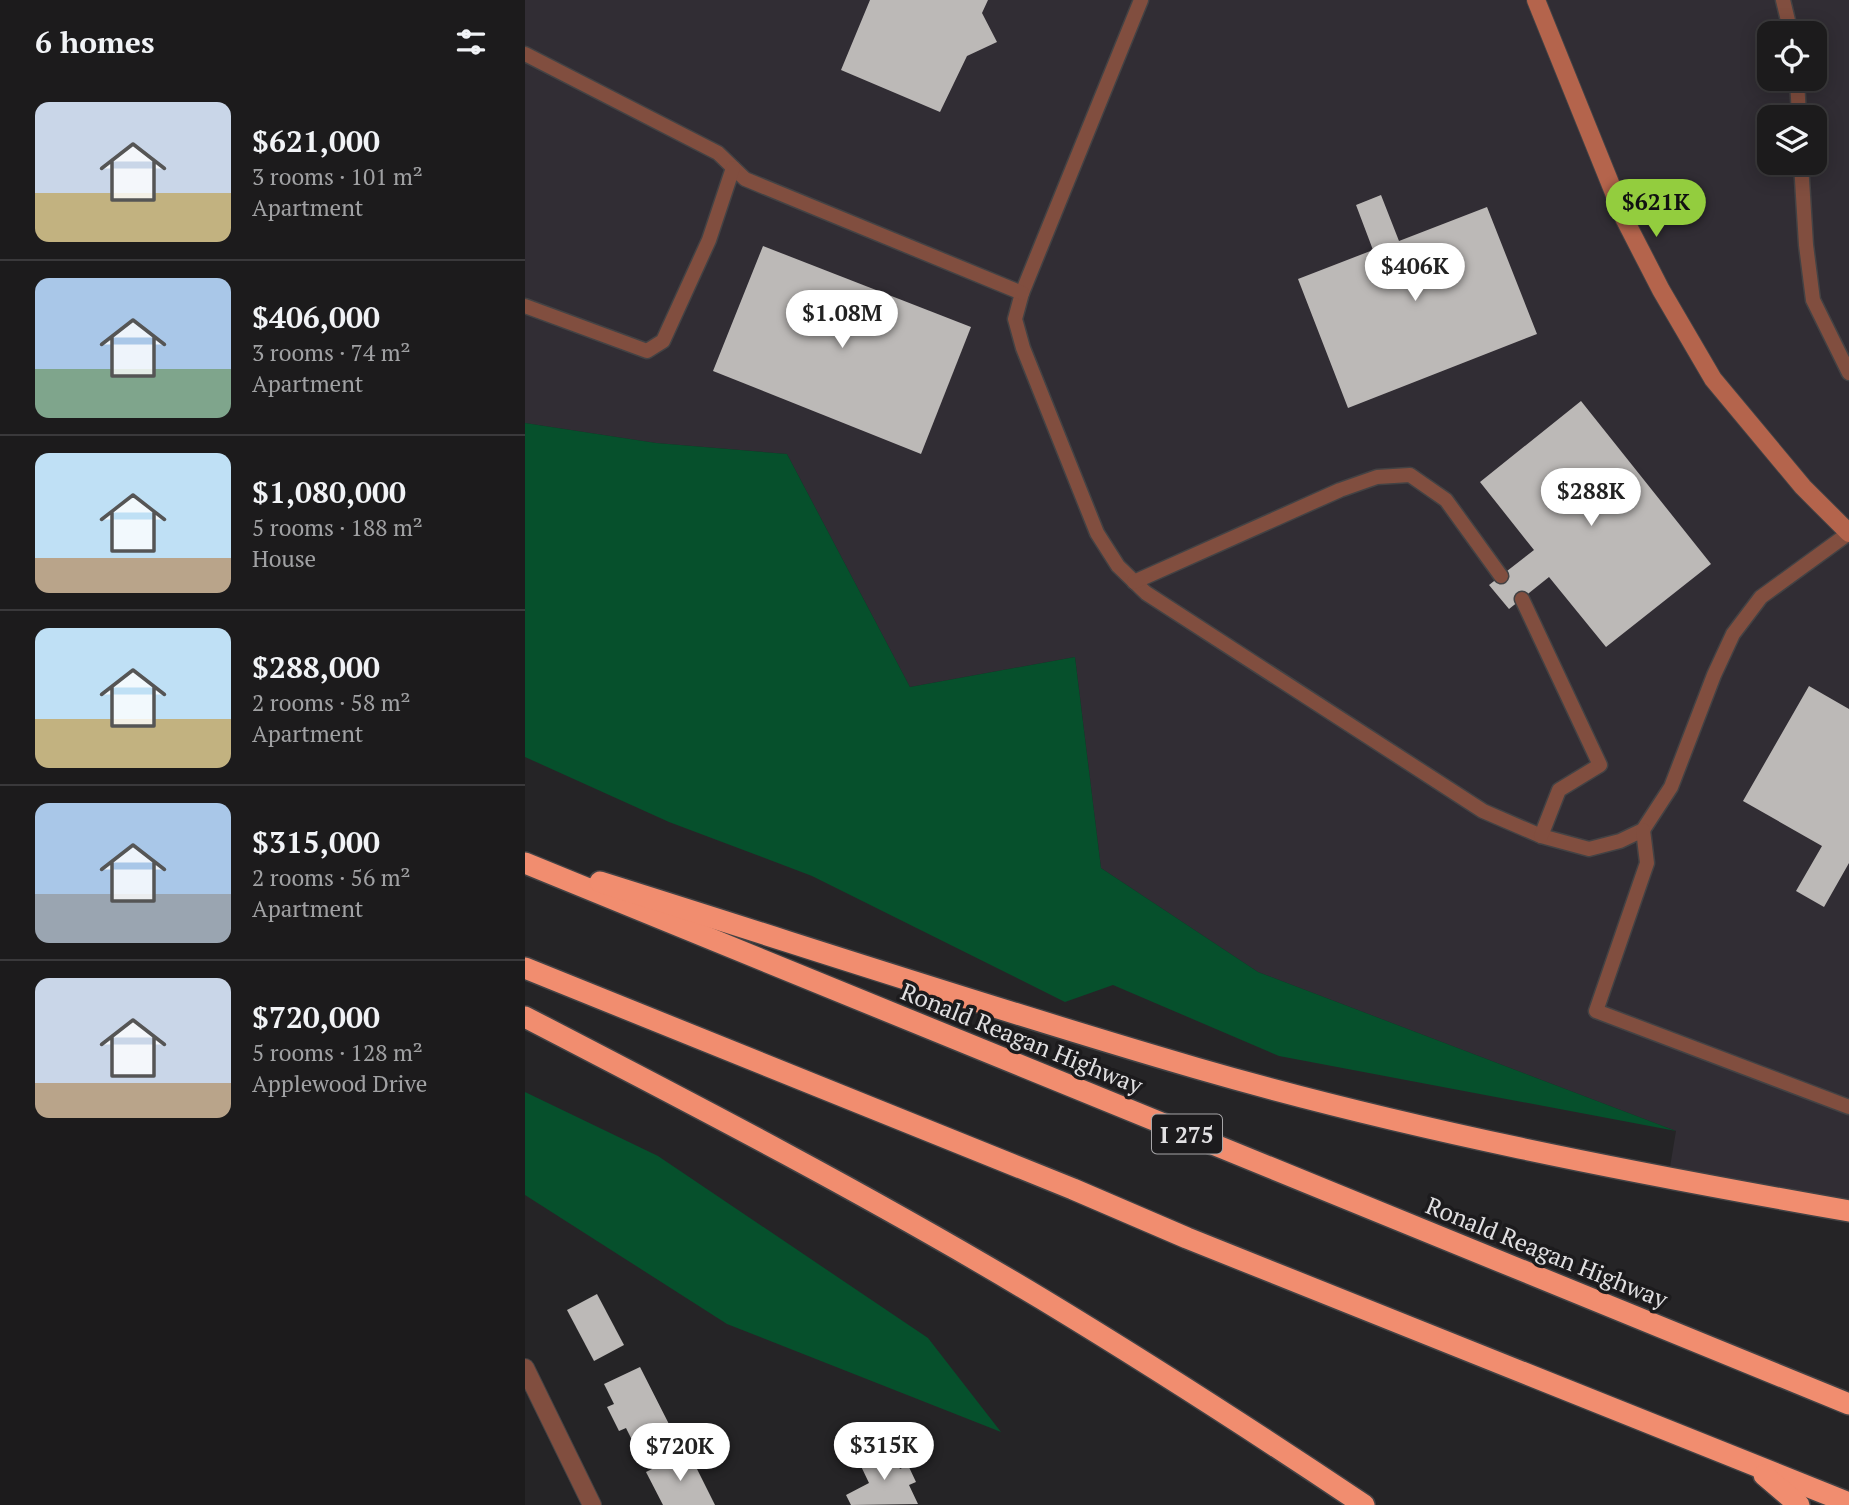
<!DOCTYPE html>
<html lang="en">
<head>
<meta charset="utf-8">
<style>
	:root { --surface:#1c1b1c; --page:#252425; --text:#f1f3f6; --muted:#a0a1a3; --line:#3a393b; --accent:#93cd3e }
	body { margin:0; font-family:"PT Serif",serif; background:var(--page); color:var(--text); height:100vh; display:flex; flex-direction:column; font-size:26px; white-space:nowrap }
	* { box-sizing:border-box; margin:0 }
	p { font-size:23px; color:var(--muted) }
	.icon { flex:none; width:38px; height:38px; fill:none; stroke:currentColor; stroke-width:2; stroke-linecap:round; stroke-linejoin:round }
	.map { position:relative; flex:1; overflow:hidden }
	.details { display:flex; flex-direction:column; background:var(--surface); width:525px }
	.details>* { flex:none }
	.buttons { position:absolute; left:1232px; top:21px; display:grid; gap:14px }
	.buttons a { display:grid; place-items:center; width:70px; height:70px; border-radius:14px; background:var(--surface); box-shadow:0 4px 18px #0003,0 0 0 2px var(--line); font-size:35px }
	.price { position:absolute; translate:-50% -60px; padding:0 16px; border-radius:24px; background:#fff; color:#222; font-size:23px; line-height:46px; filter:drop-shadow(0 2px 4px #0008) }
	.price::after { content:''; position:absolute; left:50%; top:42px; width:21px; height:16px; margin-left:-10px; background:inherit; clip-path:polygon(0 0,100% 0,50% 100%) }
	.price.on { background:var(--accent); color:#111 }
	ul { padding:0; list-style:none }
	li { display:flex; align-items:center; gap:21px; height:175px; padding:0 35px }
	li+li { border-top:2px solid var(--line) }
	li span { display:grid; place-items:center; flex:none; width:196px; height:140px; border-radius:14px; color:#555 }
	li>.icon { margin-inline-start:auto }
	span .icon { width:84px; height:84px; fill:#fffc; stroke-width:1 }
	li b { font-size:30px }
	h2 { display:flex; justify-content:space-between; align-items:center; height:84px; padding:0 35px; font-size:30px }
	main { display:flex; flex:1; min-height:0 }
	.map>svg:first-child { display:block }
	.built { fill:#312d34; fill-rule:evenodd }
	.green { fill:#06502c }
	.building { fill:#bcb9b7 }
	.lines { fill:none; stroke-linecap:round; stroke-linejoin:round }
	.lane-casing { stroke:#434244; stroke-width:17 }
	.street-casing { stroke:#434244; stroke-width:20 }
	.secondary-casing { stroke:#434244; stroke-width:20 }
	.highway-casing { stroke:#434244; stroke-width:24 }
	.lane { stroke:#814e3f; stroke-width:14 }
	.street { stroke:#814e3f; stroke-width:18 }
	.secondary { stroke:#b4644c; stroke-width:18 }
	.highway { stroke:#f18d6f; stroke-width:21 }
	.labels { text-anchor:middle; dominant-baseline:central; stroke-width:7; stroke-linejoin:round; paint-order:stroke }
	.shield { fill:#1c1b1d; stroke:#a6a5a7; stroke-width:2 }
	.shield-label { font-size:23px; font-weight:bold; fill:#e1e0e2 }
	.street-label { font-size:24px; fill:#e1e0e2; stroke:#1c1b1d }
</style>
</head>
<body>
<main>
<section class="details">
<h2>6 homes<svg class="icon" aria-label="filters" viewBox="0 0 24 24"><path d="M4 7h16M4 17h16"/><circle cx="9" cy="7" r="2"/><circle cx="15" cy="17" r="2"/></svg></h2>
<ul>
<li><span style="background:linear-gradient(#c9d6e8 65%,#c2b280 0)"><svg class="icon" aria-label="home" viewBox="0 0 24 24"><path d="M3 11l9-7 9 7M6 9v11h12V9"/></svg></span><div><b>$621,000</b><p>3 rooms · 101 m²</p><p>Apartment</p></div></li>
<li><span style="background:linear-gradient(#a9c7e8 65%,#7fa58c 0)"><svg class="icon" aria-label="home" viewBox="0 0 24 24"><path d="M3 11l9-7 9 7M6 9v11h12V9"/></svg></span><div><b>$406,000</b><p>3 rooms · 74 m²</p><p>Apartment</p></div></li>
<li><span style="background:linear-gradient(#bfe0f5 75%,#b9a48a 0)"><svg class="icon" aria-label="home" viewBox="0 0 24 24"><path d="M3 11l9-7 9 7M6 9v11h12V9"/></svg></span><div><b>$1,080,000</b><p>5 rooms · 188 m²</p><p>House</p></div></li>
<li><span style="background:linear-gradient(#bfe0f5 65%,#c2b280 0)"><svg class="icon" aria-label="home" viewBox="0 0 24 24"><path d="M3 11l9-7 9 7M6 9v11h12V9"/></svg></span><div><b>$288,000</b><p>2 rooms · 58 m²</p><p>Apartment</p></div></li>
<li><span style="background:linear-gradient(#a9c7e8 65%,#9aa5b1 0)"><svg class="icon" aria-label="home" viewBox="0 0 24 24"><path d="M3 11l9-7 9 7M6 9v11h12V9"/></svg></span><div><b>$315,000</b><p>2 rooms · 56 m²</p><p>Apartment</p></div></li>
<li><span style="background:linear-gradient(#c9d6e8 75%,#b9a48a 0)"><svg class="icon" aria-label="home" viewBox="0 0 24 24"><path d="M3 11l9-7 9 7M6 9v11h12V9"/></svg></span><div><b>$720,000</b><p>5 rooms · 128 m²</p><p>Applewood Drive</p></div></li>
</ul>
</section>
<div class="map">
<svg width="1324" height="1505" viewBox="0 0 1324 1505">
	<rect width="100%" height="100%" fill="#252426"/>
	<!-- built -->
	<path class="built" d="M0,0H1324V1211L1143,1179L1151,1131L733,972L576,868L550,657L385,687L262,454L131,443L0,423ZM1244,33H1290V79H1244ZM1244,117H1290V163H1244Z"/>
	<!-- green -->
	<g class="green">
		<path d="M0,423L131,443L262,454L385,687L550,657L576,868L733,972L1151,1131L754,1056L588,985L540,1002L287,876L144,822L0,757Z"/>
		<path d="M0,1092L133,1156L403,1338L476,1432L202,1324L0,1195Z"/>
	</g>
	<!-- building -->
	<g class="building">
		<path d="M345,0H463L457,13L472,42L442,56L415,112L316,70Z"/>
		<path d="M856,195L874,241L962,207L1012,334L823,408L773,279L848,250L831,205Z"/>
		<path d="M238,246L446,327L396,454L188,371Z"/>
		<path d="M1056,401L1186,564L1081,647L1024,577L984,609L964,585L1009,550L955,482Z"/>
		<path d="M1284,686L1324,709V863L1299,907L1271,891L1297,846L1218,801Z"/>
		<path d="M72,1294L99,1345L69,1361L42,1310Z"/>
		<path d="M115,1367L148,1432L112,1450L101,1428L94,1431L82,1407L89,1404L79,1384Z"/>
		<path d="M365,1448L375,1469L383,1465L391,1482L384,1485L393,1504L326,1505L321,1495L344,1483L334,1462Z"/>
		<path d="M163,1451L190,1505H138L121,1472Z"/>
	</g>
	<g class="lines">
		<defs>
			<g id="lane">
				<path d="M616,0L497,293L490,319L498,348L572,533L593,566L621,593L958,811L1016,836L1064,849L1095,841L1118,830L1146,787L1189,675L1208,634L1236,597L1324,533"/>
				<path d="M1258,0L1266,33"/>
				<path d="M0,54L193,153L220,179L497,293"/>
				<path d="M1272,79L1274,117"/>
				<path d="M1276,163L1281,245L1288,300L1324,373"/>
				<path d="M0,306L122,351L138,341L184,240L208,168"/>
				<path d="M609,582L815,490L852,477L885,475L921,500L976,576"/>
				<path d="M997,599L1075,765L1034,790L1016,836"/>
				<path d="M1118,830L1122,863L1071,1011L1324,1107"/>
			</g>
			<path id="street" d="M0,1368L67,1505"/>
			<path id="secondary" d="M1011,0L1100,220L1136,290L1188,379L1278,487L1324,533"/>
			<g id="highway">
				<path d="M0,863L1324,1404"/>
				<path d="M75,882C273,944 471,1010 671,1068C885,1130 1104,1172 1324,1211"/>
				<path d="M0,968L548,1189L662,1238L1324,1503"/>
				<path d="M0,1017C174,1107 349,1198 517,1299C626,1365 733,1434 839,1505"/>
				<path d="M1239,1475L1274,1505"/>
			</g>
		</defs>
		<!-- lane casing -->
		<use href="#lane" class="lane-casing"/>
		<!-- street casing -->
		<use href="#street" class="street-casing"/>
		<!-- secondary casing -->
		<use href="#secondary" class="secondary-casing"/>
		<!-- highway casing -->
		<use href="#highway" class="highway-casing"/>
		<!-- lane -->
		<use href="#lane" class="lane"/>
		<!-- street -->
		<use href="#street" class="street"/>
		<!-- secondary -->
		<use href="#secondary" class="secondary"/>
		<!-- highway -->
		<use href="#highway" class="highway"/>
	</g>
	<g class="labels">
		<!-- shield labels -->
		<rect class="shield" x="627" y="1114.5" width="70" height="39" rx="5"/>
		<g class="shield-label">
			<text x="662" y="1134">I 275</text>
		</g>
		<!-- street labels -->
		<g class="street-label">
			<text transform="translate(497 1038) rotate(22)">Ronald Reagan Highway</text>
			<text transform="translate(1022 1252) rotate(22)">Ronald Reagan Highway</text>
		</g>
	</g>
</svg>
<div class="buttons">
<a><svg class="icon" aria-label="locate" viewBox="0 0 24 24"><circle cx="12" cy="12" r="6"/><path d="M12 2v4M12 18v4M2 12h4M18 12h4"/></svg></a>
<a><svg class="icon" aria-label="layers" viewBox="0 0 24 24"><path d="M12 4l9 5-9 5-9-5zM3 14l9 5 9-5"/></svg></a>
</div>
<b class="price on" style="left:1131px;top:239px">$621K</b>
<b class="price" style="left:890px;top:303px">$406K</b>
<b class="price" style="left:317px;top:350px">$1.08M</b>
<b class="price" style="left:1066px;top:528px">$288K</b>
<b class="price" style="left:359px;top:1482px">$315K</b>
<b class="price" style="left:155px;top:1483px">$720K</b>
</div>
</main>
</body>
</html>
